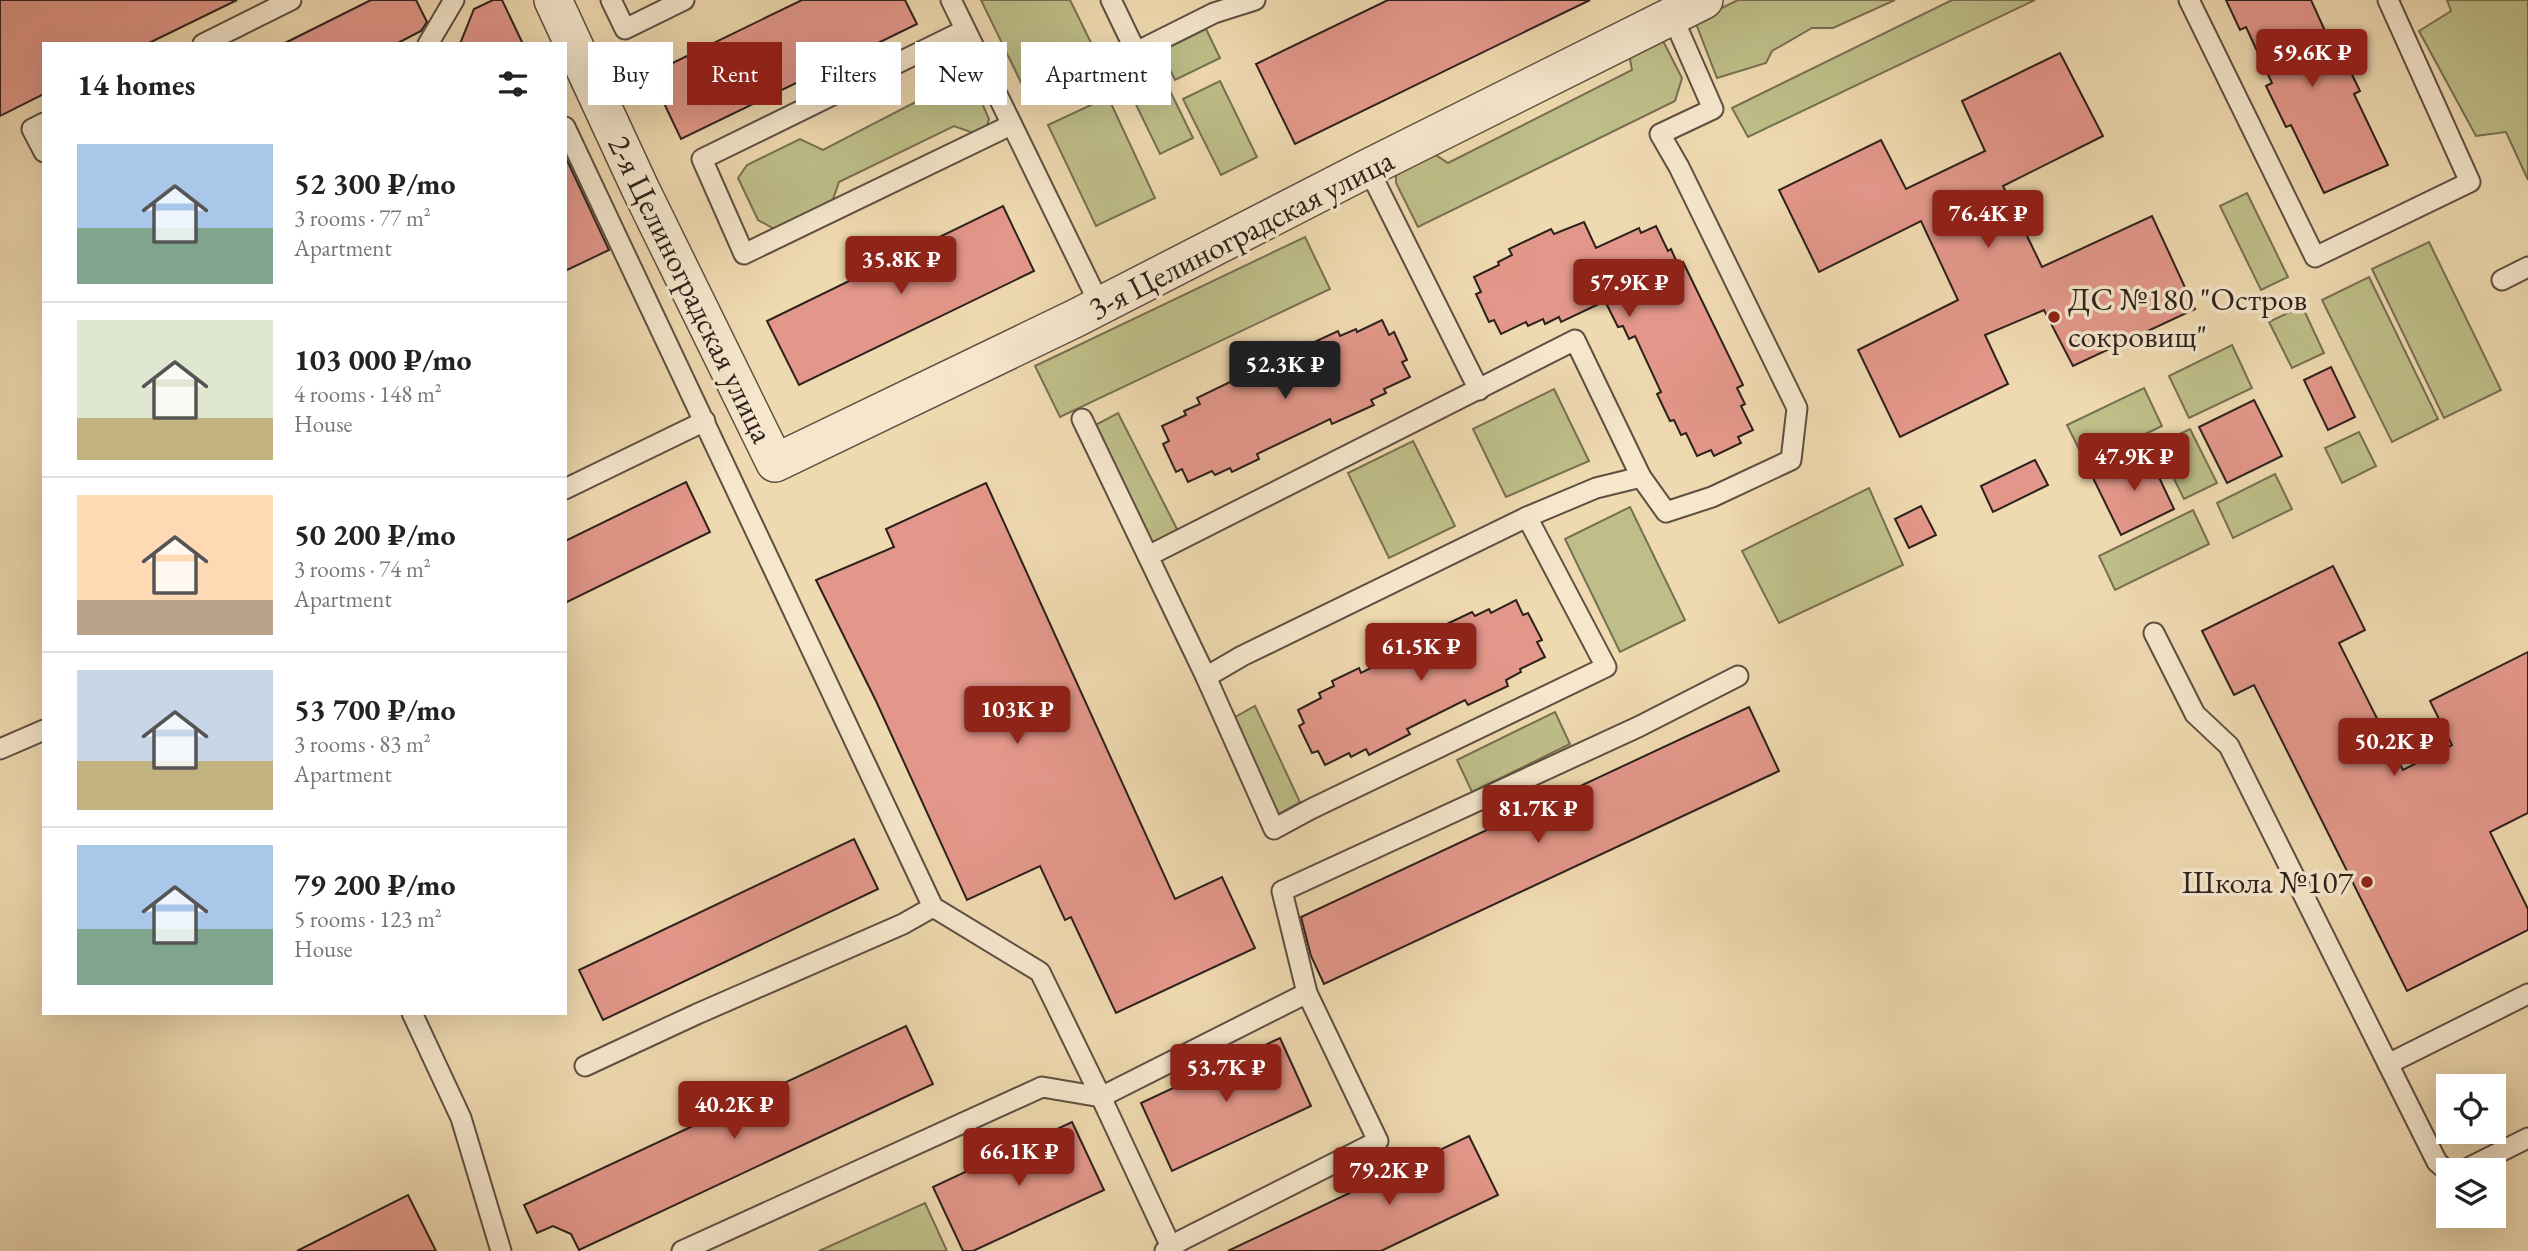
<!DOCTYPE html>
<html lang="en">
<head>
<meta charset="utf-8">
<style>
	:root { --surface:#fff; --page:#f6f6f6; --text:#222; --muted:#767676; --line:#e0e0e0; --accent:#8f2418 }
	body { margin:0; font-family:"EB Garamond",serif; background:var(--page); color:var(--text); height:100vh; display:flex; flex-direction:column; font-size:26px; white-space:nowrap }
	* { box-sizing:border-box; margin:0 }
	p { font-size:23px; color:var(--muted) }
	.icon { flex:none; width:38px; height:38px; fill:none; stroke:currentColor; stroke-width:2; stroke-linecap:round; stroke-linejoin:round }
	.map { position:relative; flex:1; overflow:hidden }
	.side { position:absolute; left:42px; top:42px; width:525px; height:973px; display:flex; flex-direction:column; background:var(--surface); border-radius:0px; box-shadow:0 7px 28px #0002 }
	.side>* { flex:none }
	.guide { position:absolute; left:588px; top:42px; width:665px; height:63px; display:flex; gap:14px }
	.controls { position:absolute; left:2436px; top:1074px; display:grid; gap:14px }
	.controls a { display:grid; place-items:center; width:70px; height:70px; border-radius:0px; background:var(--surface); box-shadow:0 7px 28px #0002; font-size:35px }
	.price { position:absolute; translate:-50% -60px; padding:0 16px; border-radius:7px; background:var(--accent); color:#fff; font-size:23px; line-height:46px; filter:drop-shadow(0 2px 4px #0008) }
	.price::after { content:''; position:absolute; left:50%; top:42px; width:21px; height:16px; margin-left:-10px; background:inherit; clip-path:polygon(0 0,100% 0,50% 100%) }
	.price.selected { background:#222; color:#fff }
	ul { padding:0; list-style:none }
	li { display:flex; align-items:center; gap:21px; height:175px; padding:0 35px }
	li+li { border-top:2px solid var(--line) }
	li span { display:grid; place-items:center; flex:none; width:196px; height:140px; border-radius:0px; color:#555 }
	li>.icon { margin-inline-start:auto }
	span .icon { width:84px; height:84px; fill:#fffc; stroke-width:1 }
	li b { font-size:30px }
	h2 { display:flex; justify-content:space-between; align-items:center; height:84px; padding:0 35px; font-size:30px }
	.chip { padding:0 24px; border-radius:0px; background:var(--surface); box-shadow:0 7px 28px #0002; font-size:24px; line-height:63px }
	.chip.selected { background:var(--accent); color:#fff }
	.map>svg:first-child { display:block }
	.green { fill:#bebe88; stroke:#767052; stroke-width:2 }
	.building { fill:#e3978a; stroke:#2d211c; stroke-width:2 }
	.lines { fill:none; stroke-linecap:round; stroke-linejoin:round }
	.service-casing { stroke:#5e4f41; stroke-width:23 }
	.minor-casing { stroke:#5e4f41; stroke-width:40 }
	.service { stroke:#f5e6cc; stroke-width:19 }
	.minor { stroke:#f5e6cc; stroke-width:37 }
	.poi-dot { fill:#8f2418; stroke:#f5e6cc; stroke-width:2.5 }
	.labels { text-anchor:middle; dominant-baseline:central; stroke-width:7; stroke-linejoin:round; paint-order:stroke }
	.street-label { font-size:32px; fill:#2d211c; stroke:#f5e6cc }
	.poi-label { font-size:32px; fill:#2d211c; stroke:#f5e6cc; text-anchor:start }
</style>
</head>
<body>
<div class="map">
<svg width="2528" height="1251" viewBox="0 0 2528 1251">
	<rect width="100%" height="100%" fill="#efd9b0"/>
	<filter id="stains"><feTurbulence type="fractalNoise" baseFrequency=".00286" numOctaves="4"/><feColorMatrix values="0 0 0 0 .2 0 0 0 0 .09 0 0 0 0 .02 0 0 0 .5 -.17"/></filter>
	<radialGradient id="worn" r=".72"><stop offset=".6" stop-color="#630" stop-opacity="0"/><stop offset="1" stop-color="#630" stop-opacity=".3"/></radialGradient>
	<!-- green -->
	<g class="green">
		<path d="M981,0H1070L1102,65L1030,101Z"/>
		<path d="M1738,0H1895L1833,28H1812L1772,51L1766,63L1717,78L1695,21Z"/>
		<path d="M1952,0H2035L1748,137L1732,108Z"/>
		<path d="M2447,0H2528V180L2506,132L2476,136L2419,31L2451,11Z"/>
		<path d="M1206,29L1220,58L1175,80L1161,51Z"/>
		<path d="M1660,35L1682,78L1675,101L1418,227L1396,183V164L1427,149L1448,163L1632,70L1628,48Z"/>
		<path d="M957,62L967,69L989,119L986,129L976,134L954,126L839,182L831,205L776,230L758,220L738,178L747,165L800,139L823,150L935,92L943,67Z"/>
		<path d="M1157,64L1193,138L1160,154L1124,80Z"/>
		<path d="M1220,81L1257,157L1221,175L1183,99Z"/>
		<path d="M1108,97L1155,198L1096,226L1048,125Z"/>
		<path d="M2247,193L2288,277L2261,290L2220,206Z"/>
		<path d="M1305,237L1330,289L1060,417L1035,366Z"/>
		<path d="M2429,242L2501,390L2444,418L2372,269Z"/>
		<path d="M2369,277L2438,419L2392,442L2322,300Z"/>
		<path d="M2302,306L2324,353L2292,368L2269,322Z"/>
		<path d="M2232,345L2252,388L2189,418L2169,376Z"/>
		<path d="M2144,388L2162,426L2086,463L2067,425Z"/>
		<path d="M1554,389L1589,461L1506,497L1473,429Z"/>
		<path d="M1118,413L1180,535L1152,551L1090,428Z"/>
		<path d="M2190,429L2217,483L2184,499L2157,445Z"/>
		<path d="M2359,432L2376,466L2342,483L2325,448Z"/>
		<path d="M1413,441L1455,526L1389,558L1348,473Z"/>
		<path d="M2275,474L2292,509L2233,538L2217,503Z"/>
		<path d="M1869,488L1903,565L1779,623L1742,551Z"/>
		<path d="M1630,507L1685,620L1620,652L1565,539Z"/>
		<path d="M2193,510L2209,544L2115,590L2099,556Z"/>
		<path d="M1255,706L1300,802L1275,816L1230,720Z"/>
		<path d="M1555,712L1570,744L1472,792L1457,760Z"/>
		<path d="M925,1203L947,1251H819Z"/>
	</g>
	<!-- building -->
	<g class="building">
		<path d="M0,0H237L147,44H44V94L0,116Z"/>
		<path d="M371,0H416L427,22L421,31L396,44H283Z"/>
		<path d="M493,0H502L523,44H460L474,9Z"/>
		<path d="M802,0H905L917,24L681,139L650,74Z"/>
		<path d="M1388,0H1590L1295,144L1256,64Z"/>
		<path d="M2226,0H2311L2335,53L2340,50L2360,91L2354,94L2388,165L2324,193L2291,125L2286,127L2266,86L2272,83L2246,27L2240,30Z"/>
		<path d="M2060,53L2103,136L2003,186L2042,267L2152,216L2195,309L2073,366L2044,310L1985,335L2008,384L1900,437L1858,350L1958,300L1921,221L1819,272L1779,190L1881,140L1906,189L1985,151L1962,101Z"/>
		<path d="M565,156L609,250L565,271Z"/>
		<path d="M1003,206L1034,271L799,385L767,321Z"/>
		<path d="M1584,222L1596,248L1639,228L1641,233L1656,226L1668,251L1671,249L1678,265L1683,262L1743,385L1737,388L1745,404L1741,406L1753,430L1738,437L1741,443L1714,456L1711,450L1697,456L1686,433L1681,435L1674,420L1670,421L1657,394L1661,392L1635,336L1629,339L1623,326L1618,327L1605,301L1561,322L1559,317L1545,324L1543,319L1528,326L1526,322L1501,334L1494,320L1489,322L1476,294L1481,292L1474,277L1499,265L1498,262L1512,255L1509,249L1551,229L1554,234Z"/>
		<path d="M1382,320L1389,335L1394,332L1407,360L1402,362L1410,377L1384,389L1386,393L1371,400L1374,405L1332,424L1330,419L1257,454L1259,459L1232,472L1230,468L1215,475L1212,471L1188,482L1182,469L1176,472L1163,444L1169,441L1162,426L1186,415L1184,411L1200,404L1197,398L1238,378L1241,384L1300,356L1297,350L1338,331L1340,336L1356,329L1357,332Z"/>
		<path d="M2331,367L2355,417L2328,430L2304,380Z"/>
		<path d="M2254,400L2282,456L2227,483L2199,427Z"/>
		<path d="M2147,452L2174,509L2121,535L2093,478Z"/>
		<path d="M2035,460L2048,485L1993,512L1981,486Z"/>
		<path d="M686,482L710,532L565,603V541Z"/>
		<path d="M986,483L1175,899L1222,877L1255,948L1116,1013L1071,917L1065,920L1040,866L967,900L876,701L816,580L894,547L886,529Z"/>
		<path d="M1921,506L1936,535L1909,548L1895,519Z"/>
		<path d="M2333,566L2365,630L2339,643L2403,770L2452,745L2430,701L2528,652V813L2490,832L2528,909V930L2407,991L2254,685L2234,695L2202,631Z"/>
		<path d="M1516,600L1523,615L1528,613L1542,640L1537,642L1545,657L1520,669L1521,672L1506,680L1508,686L1468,705L1465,700L1407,729L1410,734L1369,755L1366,749L1351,757L1349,753L1325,765L1318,751L1312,753L1299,726L1304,723L1298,710L1321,698L1319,693L1334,686L1332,681L1359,668L1361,673L1434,637L1432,631L1472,612L1475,616L1489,609L1491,613Z"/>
		<path d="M1749,707L1779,771L1324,984L1311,956L1301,917Z"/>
		<path d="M854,839L878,889L603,1020L579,970Z"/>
		<path d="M906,1026L933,1084L579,1250L571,1234L553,1226L537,1233L524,1205Z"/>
		<path d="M1280,1038L1311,1106L1172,1171L1141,1103Z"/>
		<path d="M1072,1122L1104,1190L973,1251H963L933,1187Z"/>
		<path d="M1469,1136L1498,1195L1381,1251H1228Z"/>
		<path d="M408,1195L436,1251H297Z"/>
	</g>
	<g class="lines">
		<defs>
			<g id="service">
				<path d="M611,0L625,29L684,0"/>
				<path d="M951,0L1100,305"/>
				<path d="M1111,0L1136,52L1214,13L1255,0"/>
				<path d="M2189,0L2315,257L2470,182L2388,0"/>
				<path d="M965,30L702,159L744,254L1011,125"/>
				<path d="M203,44L291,0"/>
				<path d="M428,44L454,0"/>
				<path d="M44,123L32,129L44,152"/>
				<path d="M565,127L933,907L1040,972L1101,1097L1307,993L1282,891L1638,727L1738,676"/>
				<path d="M1368,168L1479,390"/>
				<path d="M2502,280L2528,267"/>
				<path d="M1082,419L1206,677L1274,829L1311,809L1606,667L1527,517"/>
				<path d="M565,489L705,421"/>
				<path d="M1148,556L1575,340L1641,477L1666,512L1712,497L1791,460L1797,408L1679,167L1660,134L1713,109L1670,11"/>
				<path d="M2154,633L2195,714L2229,746L2388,1064L2528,994"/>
				<path d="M1206,677L1242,656L1527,517L1596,488L1641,477"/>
				<path d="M0,749L44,730"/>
				<path d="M412,1013L461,1118L501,1251"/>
				<path d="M2388,1064L2437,1162L2448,1172"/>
				<path d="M585,1066L697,1014L903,924L933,907"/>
				<path d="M2462,1171L2528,1138"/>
				<path d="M682,1251L1042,1087L1101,1097L1173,1251"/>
				<path d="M1165,1251L1182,1240L1378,1141L1307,993"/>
			</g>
			<path id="minor" d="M553,0L640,188L775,463L1076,318L1368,168L1704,0"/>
		</defs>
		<!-- service casing -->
		<use href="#service" class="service-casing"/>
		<!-- minor casing -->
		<use href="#minor" class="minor-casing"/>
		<!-- service -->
		<use href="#service" class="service"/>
		<!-- minor -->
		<use href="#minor" class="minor"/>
	</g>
	<!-- markers -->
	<g class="poi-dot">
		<circle cx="2054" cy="317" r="7"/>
		<circle cx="2367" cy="882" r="7"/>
	</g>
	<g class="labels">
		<!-- street labels -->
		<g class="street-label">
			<text transform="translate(1241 234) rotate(-27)">3-я Целиноградская улица</text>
			<text transform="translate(691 289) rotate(64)">2-я Целиноградская улица</text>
		</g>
		<!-- poi labels -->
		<g class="poi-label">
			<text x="2068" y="299">ДС №180 "Остров<tspan x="2068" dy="37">сокровищ"</tspan></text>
			<text x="2353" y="882" text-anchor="end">Школа №107</text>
		</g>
	</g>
	<rect width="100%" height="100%" filter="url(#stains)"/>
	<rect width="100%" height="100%" fill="url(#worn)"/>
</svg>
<div class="controls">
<a><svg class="icon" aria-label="locate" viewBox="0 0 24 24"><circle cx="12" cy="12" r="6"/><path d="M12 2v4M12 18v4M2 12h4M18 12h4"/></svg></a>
<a><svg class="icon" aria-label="layers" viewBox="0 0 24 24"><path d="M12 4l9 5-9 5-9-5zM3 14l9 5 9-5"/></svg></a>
</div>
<b class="price" style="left:2312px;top:89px">59.6K ₽</b>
<b class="price" style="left:1988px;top:250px">76.4K ₽</b>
<b class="price" style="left:901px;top:296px">35.8K ₽</b>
<b class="price" style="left:1629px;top:319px">57.9K ₽</b>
<b class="price selected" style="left:1285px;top:401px">52.3K ₽</b>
<b class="price" style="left:2134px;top:493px">47.9K ₽</b>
<b class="price" style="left:1421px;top:683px">61.5K ₽</b>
<b class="price" style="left:1017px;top:746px">103K ₽</b>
<b class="price" style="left:2394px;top:778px">50.2K ₽</b>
<b class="price" style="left:1538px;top:845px">81.7K ₽</b>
<b class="price" style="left:1226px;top:1104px">53.7K ₽</b>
<b class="price" style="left:734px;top:1141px">40.2K ₽</b>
<b class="price" style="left:1019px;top:1188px">66.1K ₽</b>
<b class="price" style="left:1389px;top:1207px">79.2K ₽</b>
<div class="guide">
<a class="chip">Buy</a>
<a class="chip selected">Rent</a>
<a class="chip">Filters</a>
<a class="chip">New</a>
<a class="chip">Apartment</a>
</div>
<section class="side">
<h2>14 homes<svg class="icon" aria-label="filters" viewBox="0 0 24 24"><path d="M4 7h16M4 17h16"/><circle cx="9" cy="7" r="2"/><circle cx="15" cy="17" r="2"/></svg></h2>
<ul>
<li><span style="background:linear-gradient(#a9c7e8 60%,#7fa58c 0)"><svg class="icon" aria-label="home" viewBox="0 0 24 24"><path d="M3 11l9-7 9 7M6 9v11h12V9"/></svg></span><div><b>52 300 ₽/mo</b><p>3 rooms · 77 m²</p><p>Apartment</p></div></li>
<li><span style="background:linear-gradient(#dfe7d0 70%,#c2b280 0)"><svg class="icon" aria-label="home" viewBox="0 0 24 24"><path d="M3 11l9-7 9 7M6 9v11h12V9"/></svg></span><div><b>103 000 ₽/mo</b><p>4 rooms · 148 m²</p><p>House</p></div></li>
<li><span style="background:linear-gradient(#ffd9b3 75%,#b9a48a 0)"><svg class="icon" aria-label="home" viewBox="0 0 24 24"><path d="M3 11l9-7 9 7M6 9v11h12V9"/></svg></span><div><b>50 200 ₽/mo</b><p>3 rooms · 74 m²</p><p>Apartment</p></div></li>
<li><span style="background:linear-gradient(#c9d6e8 65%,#c2b280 0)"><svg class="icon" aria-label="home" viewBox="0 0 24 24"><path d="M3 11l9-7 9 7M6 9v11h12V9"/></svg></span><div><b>53 700 ₽/mo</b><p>3 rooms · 83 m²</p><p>Apartment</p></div></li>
<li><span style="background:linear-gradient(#a9c7e8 60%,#7fa58c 0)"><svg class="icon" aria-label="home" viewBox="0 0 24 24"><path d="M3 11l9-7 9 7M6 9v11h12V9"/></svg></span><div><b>79 200 ₽/mo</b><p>5 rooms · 123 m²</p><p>House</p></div></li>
</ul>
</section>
</div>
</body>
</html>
